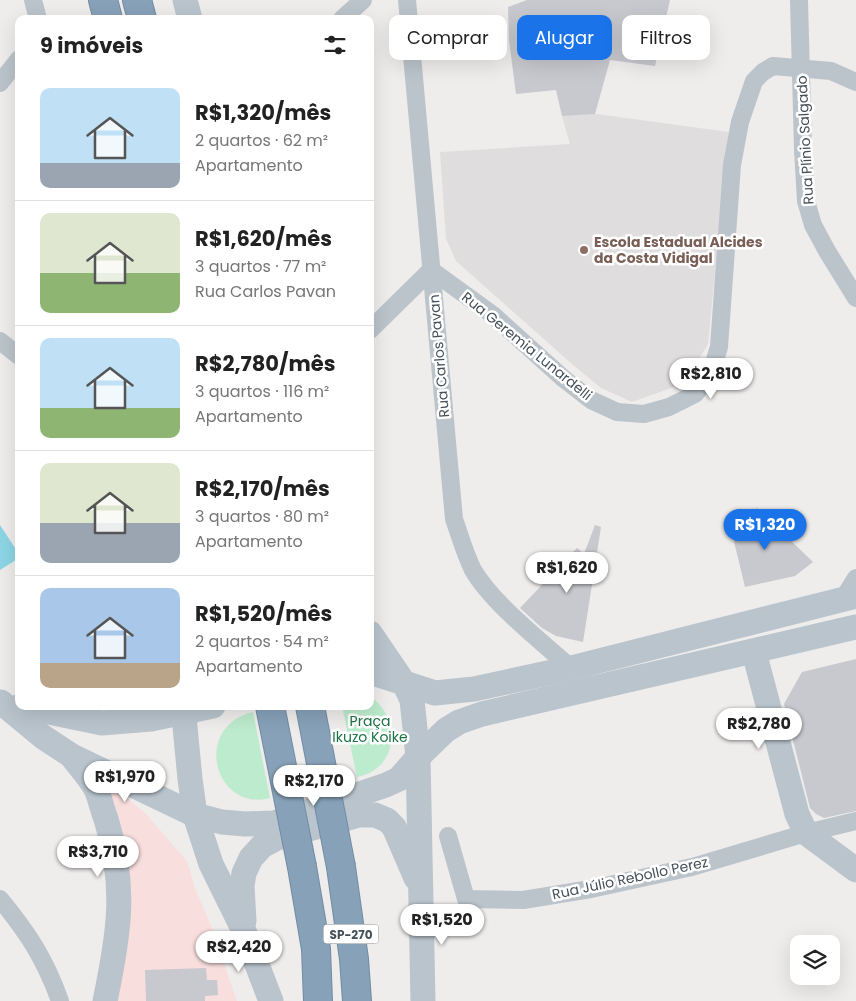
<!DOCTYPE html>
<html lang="pt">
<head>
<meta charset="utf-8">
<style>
	:root { --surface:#fff; --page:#f2f2f2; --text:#222; --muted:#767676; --line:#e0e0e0; --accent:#1a73e8 }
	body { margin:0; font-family:Poppins,sans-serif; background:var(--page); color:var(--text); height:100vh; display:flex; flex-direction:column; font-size:19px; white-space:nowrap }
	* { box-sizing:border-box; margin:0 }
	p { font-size:16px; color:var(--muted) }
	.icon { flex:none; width:28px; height:28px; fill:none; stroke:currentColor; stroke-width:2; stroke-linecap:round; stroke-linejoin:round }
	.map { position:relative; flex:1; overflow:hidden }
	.details { position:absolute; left:15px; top:15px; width:359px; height:695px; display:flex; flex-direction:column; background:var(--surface); border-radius:10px; box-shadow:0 5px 20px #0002 }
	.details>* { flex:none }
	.banner { position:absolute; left:389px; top:15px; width:391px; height:45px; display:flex; gap:10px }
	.controls { position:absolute; left:790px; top:935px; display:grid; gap:10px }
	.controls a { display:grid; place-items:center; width:50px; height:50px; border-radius:10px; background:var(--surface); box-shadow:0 5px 20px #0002; font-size:25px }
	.price { position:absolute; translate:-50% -42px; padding:0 11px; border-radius:18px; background:#fff; color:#222; font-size:16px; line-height:32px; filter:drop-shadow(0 1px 2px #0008) }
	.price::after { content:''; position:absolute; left:50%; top:30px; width:15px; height:11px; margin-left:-8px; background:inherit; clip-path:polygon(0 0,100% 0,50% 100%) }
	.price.selected { background:var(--accent); color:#fff }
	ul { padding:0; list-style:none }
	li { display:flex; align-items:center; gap:15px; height:125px; padding:0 25px }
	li+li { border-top:1px solid var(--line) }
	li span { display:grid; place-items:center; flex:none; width:140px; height:100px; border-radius:10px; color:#555 }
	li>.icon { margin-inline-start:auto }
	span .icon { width:60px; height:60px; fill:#fffc; stroke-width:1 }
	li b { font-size:21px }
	h2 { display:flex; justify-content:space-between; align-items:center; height:60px; padding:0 25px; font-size:21px }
	.chip { padding:0 18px; border-radius:10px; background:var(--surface); box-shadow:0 5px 20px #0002; font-size:18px; line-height:45px }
	.chip.selected { background:var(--accent); color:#fff }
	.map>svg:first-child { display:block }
	.education { fill:#e0ddde }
	.medical { fill:#f8dedd }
	.green { fill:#bdebcd }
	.water { fill:#8dd5e5 }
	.building { fill:#c7c9cf }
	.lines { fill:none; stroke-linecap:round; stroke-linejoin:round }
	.highway-casing { stroke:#728ca4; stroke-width:30 }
	.street { stroke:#bbc4cb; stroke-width:18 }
	.secondary { stroke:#b9c4cd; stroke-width:25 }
	.highway { stroke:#87a1b8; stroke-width:28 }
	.highway-bridge-casing { stroke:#728ca4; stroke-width:30; stroke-linecap:butt }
	.highway-bridge { stroke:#87a1b8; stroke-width:28 }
	.education-dot { fill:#8d6e63; stroke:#fff; stroke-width:2 }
	.labels { text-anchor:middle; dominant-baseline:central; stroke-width:5; stroke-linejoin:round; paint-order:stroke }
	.shield { fill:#fff; stroke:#7e848a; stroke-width:1 }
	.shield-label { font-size:12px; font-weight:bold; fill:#465058 }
	.street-label { font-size:14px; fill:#465058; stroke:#fff }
	.education-label { font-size:14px; font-weight:bold; fill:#785e54; stroke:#fff; text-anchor:start }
	.park-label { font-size:14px; fill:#1d7345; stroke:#fff }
</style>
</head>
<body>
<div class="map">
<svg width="856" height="1001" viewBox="0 0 856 1001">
	<rect width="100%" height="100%" fill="#efecec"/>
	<!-- education -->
	<path class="education" d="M589,113L729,132L708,344L685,383L632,402L601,388L572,364L456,261L446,239L440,152L570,144L562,116Z"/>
	<!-- medical -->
	<path class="medical" d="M99,782L124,796L144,812L187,861L195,889L209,921L237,1001H114Z"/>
	<!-- green -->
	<g class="green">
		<path d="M370,696C402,718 399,769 357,777L342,706H370Z"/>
		<path d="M253,712L270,798C215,813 191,727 253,712Z"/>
	</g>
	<!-- water -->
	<path class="water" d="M0,525L19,554V558L0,570Z"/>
	<!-- building -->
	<g class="building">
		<path d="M527,0H670L655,66L610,60L595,114L562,116L556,90L516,94L509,40L508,7Z"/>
		<path d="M757,508L813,562L795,576L745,587L730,525Z"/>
		<path d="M595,525L601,527L583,642L556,636L542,628L520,608L577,548L584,554Z"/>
		<path d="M856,659V811L824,818L816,814L810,808L784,704L802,672Z"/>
		<path d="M206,968L207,980H217L218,995L205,996V1001H146L145,970Z"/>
	</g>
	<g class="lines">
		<defs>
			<g id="highway">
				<path d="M103,0L108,19"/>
				<path d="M137,0L142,19"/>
				<path d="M302,867L316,949L318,1001"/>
				<path d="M341,867L354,959L357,1001"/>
			</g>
		</defs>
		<!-- highway casing -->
		<use href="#highway" class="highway-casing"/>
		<!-- street -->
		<g class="street">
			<path d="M33,0L38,19"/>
			<path d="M407,0L454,519C460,536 465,554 473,570C492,603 542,642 571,668"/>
			<path d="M799,0L803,150L806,201L813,225L827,251L856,298"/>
			<path d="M342,19L363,0"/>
			<path d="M0,83L19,59"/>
			<path d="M370,330L431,270L493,315L564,379L591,400L617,412L644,414L669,407L695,394L710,376L719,347L732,165L740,122L754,81L763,72L773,66L831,71L856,82"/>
			<path d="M0,341L19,356"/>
			<path d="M843,599L856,578"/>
			<path d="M448,836L466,899L523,900L591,889L692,867L806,833L856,821"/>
			<path d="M0,899C28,933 45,959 60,1001"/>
		</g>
		<!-- secondary -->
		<g class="secondary">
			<path d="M185,0L190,19"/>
			<path d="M370,633L404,683L412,700L418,757L423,1001"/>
			<path d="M754,652L797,814L806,833L856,870"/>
			<path d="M370,672L435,693L474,689L571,668L856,596"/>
			<path d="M1,702L43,737L72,756L195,815L222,822L245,824L274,823L386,785L399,779L418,757L446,730L459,722L482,714L856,627"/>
			<path d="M20,706L102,723L151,719L213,706"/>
			<path d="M183,706L190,779L195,815L211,864L244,931L271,1001"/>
			<path d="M73,758C81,768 90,778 96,789C100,798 102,809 106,819C127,886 119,934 105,1001"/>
			<path d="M244,921L242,886L244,873L251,858L262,846L277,838L359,815H375L387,820L394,827L416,878"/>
		</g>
		<!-- highway -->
		<use href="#highway" class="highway"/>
		<defs>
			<g id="highway-bridge">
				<path d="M270,706L302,867"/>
				<path d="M310,706L341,867"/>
			</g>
		</defs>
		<!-- highway-bridge casing -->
		<use href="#highway-bridge" class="highway-bridge-casing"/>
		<!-- highway-bridge -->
		<use href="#highway-bridge" class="highway-bridge"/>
	</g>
	<!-- markers -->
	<circle class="education-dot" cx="584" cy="250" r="5"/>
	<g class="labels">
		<!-- shield labels -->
		<rect class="shield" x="323.5" y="924.5" width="55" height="19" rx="4"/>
		<g class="shield-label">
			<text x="351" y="934">SP-270</text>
		</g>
		<!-- street labels -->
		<g class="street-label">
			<text transform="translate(805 140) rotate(-93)">Rua Plínio Salgado</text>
			<text transform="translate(527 346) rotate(39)">Rua Geremia Lunardelli</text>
			<text transform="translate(439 356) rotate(-95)">Rua Carlos Pavan</text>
			<text transform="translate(630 878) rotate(-12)">Rua Júlio Rebollo Perez</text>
		</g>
		<!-- education labels -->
		<g class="education-label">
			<text x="594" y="242">Escola Estadual Alcides<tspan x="594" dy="16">da Costa Vidigal</tspan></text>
		</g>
		<!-- park labels -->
		<g class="park-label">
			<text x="370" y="721">Praça<tspan x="370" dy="16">Ikuzo Koike</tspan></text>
		</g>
	</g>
</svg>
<div class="controls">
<a><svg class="icon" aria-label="layers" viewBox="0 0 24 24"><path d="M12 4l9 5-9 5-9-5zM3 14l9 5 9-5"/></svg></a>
</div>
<b class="price" style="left:711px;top:400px">R$2,810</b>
<b class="price selected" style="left:765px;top:551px">R$1,320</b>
<b class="price" style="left:567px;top:594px">R$1,620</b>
<b class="price" style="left:759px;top:750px">R$2,780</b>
<b class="price" style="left:125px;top:803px">R$1,970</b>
<b class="price" style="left:314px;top:807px">R$2,170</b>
<b class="price" style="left:98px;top:878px">R$3,710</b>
<b class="price" style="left:442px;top:946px">R$1,520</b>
<b class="price" style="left:239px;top:973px">R$2,420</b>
<div class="banner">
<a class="chip">Comprar</a>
<a class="chip selected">Alugar</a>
<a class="chip">Filtros</a>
</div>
<section class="details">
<h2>9 imóveis<svg class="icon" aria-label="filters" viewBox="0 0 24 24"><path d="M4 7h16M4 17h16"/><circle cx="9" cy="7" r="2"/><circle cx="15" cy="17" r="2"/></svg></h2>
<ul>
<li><span style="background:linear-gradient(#bfe0f5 75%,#9aa5b1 0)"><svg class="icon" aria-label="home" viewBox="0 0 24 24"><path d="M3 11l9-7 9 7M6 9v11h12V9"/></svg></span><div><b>R$1,320/mês</b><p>2 quartos · 62 m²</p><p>Apartamento</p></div></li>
<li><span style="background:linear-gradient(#dfe7d0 60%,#8fb573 0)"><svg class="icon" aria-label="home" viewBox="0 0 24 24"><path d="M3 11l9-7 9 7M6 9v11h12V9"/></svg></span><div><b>R$1,620/mês</b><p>3 quartos · 77 m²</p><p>Rua Carlos Pavan</p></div></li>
<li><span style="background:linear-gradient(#bfe0f5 70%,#8fb573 0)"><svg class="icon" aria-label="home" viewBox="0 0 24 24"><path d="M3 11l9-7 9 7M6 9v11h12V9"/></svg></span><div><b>R$2,780/mês</b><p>3 quartos · 116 m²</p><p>Apartamento</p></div></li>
<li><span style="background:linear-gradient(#dfe7d0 60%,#9aa5b1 0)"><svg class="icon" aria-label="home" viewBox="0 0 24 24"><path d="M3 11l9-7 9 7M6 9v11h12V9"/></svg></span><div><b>R$2,170/mês</b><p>3 quartos · 80 m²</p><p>Apartamento</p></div></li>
<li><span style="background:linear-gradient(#a9c7e8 75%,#b9a48a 0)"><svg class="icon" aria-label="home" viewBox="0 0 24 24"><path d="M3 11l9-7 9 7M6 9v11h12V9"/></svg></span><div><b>R$1,520/mês</b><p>2 quartos · 54 m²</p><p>Apartamento</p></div></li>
</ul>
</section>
</div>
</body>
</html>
